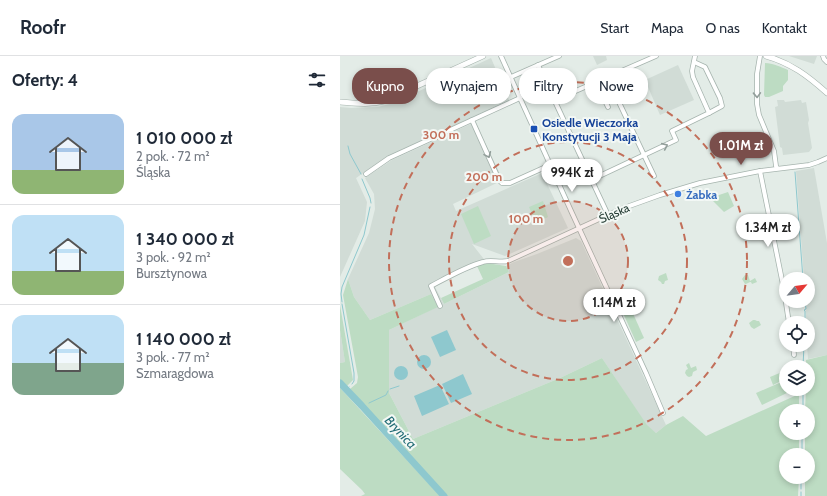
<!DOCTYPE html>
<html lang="pl">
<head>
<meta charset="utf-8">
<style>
	:root { --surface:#fff; --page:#f2f2f3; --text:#1f2937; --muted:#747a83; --line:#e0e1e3; --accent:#7a4e4b }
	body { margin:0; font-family:Cabin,sans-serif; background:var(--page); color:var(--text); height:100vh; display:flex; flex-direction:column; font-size:15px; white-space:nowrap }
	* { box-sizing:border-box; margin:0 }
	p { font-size:13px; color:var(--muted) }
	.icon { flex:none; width:22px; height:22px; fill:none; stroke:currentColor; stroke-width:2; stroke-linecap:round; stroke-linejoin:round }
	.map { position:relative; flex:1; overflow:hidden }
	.drawer { display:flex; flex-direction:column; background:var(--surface); width:340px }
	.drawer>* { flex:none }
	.top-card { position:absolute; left:12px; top:12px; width:380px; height:36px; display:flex; gap:8px }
	.needle { width:26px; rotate:61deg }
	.tools { position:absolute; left:439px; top:216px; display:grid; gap:8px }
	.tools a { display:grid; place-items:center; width:36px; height:36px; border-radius:50%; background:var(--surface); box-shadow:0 2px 6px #0003; font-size:20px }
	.price { position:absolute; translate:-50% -34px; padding:0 9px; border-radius:14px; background:#fff; color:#222; font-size:13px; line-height:26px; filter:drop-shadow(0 1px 2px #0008) }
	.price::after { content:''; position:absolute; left:50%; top:24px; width:12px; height:9px; margin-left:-6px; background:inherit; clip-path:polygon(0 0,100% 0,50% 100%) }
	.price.selected { background:var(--accent); color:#fff }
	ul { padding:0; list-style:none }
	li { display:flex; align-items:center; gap:12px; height:100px; padding:0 12px }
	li+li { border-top:1px solid var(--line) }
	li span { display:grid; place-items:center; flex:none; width:112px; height:80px; border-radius:12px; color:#555 }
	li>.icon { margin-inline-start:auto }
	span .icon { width:48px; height:48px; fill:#fffc; stroke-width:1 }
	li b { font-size:17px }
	h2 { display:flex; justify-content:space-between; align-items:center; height:48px; padding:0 12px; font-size:17px }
	.pill { padding:0 14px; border-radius:16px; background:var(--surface); box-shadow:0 2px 6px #0003; font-size:14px; line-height:36px }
	.pill.selected { background:var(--accent); color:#fff }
	header { display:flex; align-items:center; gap:24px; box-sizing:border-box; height:56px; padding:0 20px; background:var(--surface); border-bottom:1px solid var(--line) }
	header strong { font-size:19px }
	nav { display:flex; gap:22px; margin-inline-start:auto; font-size:14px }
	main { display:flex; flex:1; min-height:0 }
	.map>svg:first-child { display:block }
	.built { fill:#d1dcd6 }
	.green { fill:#bddcc3 }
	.water { fill:#8ec8ce }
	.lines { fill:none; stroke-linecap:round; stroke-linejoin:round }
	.stream { stroke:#8ec8ce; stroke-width:1 }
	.river { stroke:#8ec8ce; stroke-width:7 }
	.minor-casing { stroke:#a6b4ae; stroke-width:5.5 }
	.tertiary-casing { stroke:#a6b4ae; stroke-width:6 }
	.minor { stroke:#fff; stroke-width:4 }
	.tertiary { stroke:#fff; stroke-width:5 }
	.oneway { stroke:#929e9a }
	.ring { fill:none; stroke:#c26f5a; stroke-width:2; stroke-dasharray:7 5 }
	.transit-dot { fill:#1a4fb4; stroke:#f3f8f5; stroke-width:1.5 }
	.shop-dot { fill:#3f7fe0; stroke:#f3f8f5; stroke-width:1.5 }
	.labels { text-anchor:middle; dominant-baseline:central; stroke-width:4; stroke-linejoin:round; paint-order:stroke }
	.transit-label { font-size:12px; font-weight:bold; fill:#164399; stroke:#f3f8f5; text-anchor:start }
	.shop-label { font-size:12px; font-weight:bold; fill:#366cbe; stroke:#f3f8f5; text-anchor:start }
	.street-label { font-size:12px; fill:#243c34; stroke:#f3f8f5 }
	.water-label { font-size:13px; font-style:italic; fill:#216c75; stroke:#f3f8f5 }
	.centre { fill:#c26f5a; stroke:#f3f8f5; stroke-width:2 }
	.ring-label { font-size:12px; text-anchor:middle; font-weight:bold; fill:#c26f5a; stroke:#f3f8f5; stroke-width:4; stroke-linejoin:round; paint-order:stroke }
</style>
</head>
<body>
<header>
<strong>Roofr</strong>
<nav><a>Start</a><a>Mapa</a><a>O nas</a><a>Kontakt</a></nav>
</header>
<main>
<section class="drawer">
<h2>Oferty: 4<svg class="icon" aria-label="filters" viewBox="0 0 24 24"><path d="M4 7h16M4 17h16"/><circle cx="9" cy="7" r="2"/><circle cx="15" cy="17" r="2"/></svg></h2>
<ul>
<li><span style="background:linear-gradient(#a9c7e8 70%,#8fb573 0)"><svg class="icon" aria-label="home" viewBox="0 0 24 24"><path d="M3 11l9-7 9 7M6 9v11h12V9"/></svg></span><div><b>1 010 000 zł</b><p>2 pok. · 72 m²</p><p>Śląska</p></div></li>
<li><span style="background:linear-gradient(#bfe0f5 70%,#8fb573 0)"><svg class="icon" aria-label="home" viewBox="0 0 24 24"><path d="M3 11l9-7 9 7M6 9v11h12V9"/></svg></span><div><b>1 340 000 zł</b><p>3 pok. · 92 m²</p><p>Bursztynowa</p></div></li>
<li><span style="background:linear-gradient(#bfe0f5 60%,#7fa58c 0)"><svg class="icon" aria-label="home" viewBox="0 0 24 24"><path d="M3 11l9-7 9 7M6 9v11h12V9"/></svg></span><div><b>1 140 000 zł</b><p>3 pok. · 77 m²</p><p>Szmaragdowa</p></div></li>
</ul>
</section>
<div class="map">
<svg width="487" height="440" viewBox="0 0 487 440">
	<rect width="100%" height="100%" fill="#e3ece7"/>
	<!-- built -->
	<g class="built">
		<path d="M253,0H266L267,4L257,9Z"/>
		<path d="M449,0H477L474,8Z"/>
		<path d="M151,2L169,44L50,99L16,122L27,146L25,165L0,221V51L11,52L38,51L53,47Z"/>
		<path d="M338,9L354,44L320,59L305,24Z"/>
		<path d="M437,44H444L445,46L461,44L462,47L466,46L469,64L468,67L472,92L469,96L443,99L442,92L440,91L435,51L438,50Z"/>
		<path d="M135,66L163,124L113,148L116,155L202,117L228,172L165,200L132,188L147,207L128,214L95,231L104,248L169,216L166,210L174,206L197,198L236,182L241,185L326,369L316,377L307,370L262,302L220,322L73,383L49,337V274L97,251L91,238L30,264L14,241L8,223L29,177L35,153L34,138L25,122L52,104Z"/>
		<path d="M474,112L487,187V299L468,303L467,289H468V267H466L465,245H468V223H464L456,115Z"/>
		<path d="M0,274L5,306L0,307Z"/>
	</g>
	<!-- green -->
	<g class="green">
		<path d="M425,7C433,7 441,11 448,14V24L443,30V35L429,41H425L424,39Z"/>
		<path d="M388,136L394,150L384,156L370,142Z"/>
		<path d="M203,145L208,161L196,167L189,151Z"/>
		<path d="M138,150L151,180L134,188L121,158Z"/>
		<path d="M147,207L166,210L169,216L104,248L101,242L143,223L137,210Z"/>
		<path d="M326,217L328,224L325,225L324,228H322L321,226L318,224L319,220Z"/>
		<path d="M405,219H408L410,225L415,222L417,226L412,228L411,226C409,226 407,228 405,228L402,223Z"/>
		<path d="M8,223L14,241L30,264L91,238L98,251L49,274V337L73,383L220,322L262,302L307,369L316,377L326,369L343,360L366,380L459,338V355H446V377H459V399H446V421H459L458,440H107L10,333L17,327L18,321L3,239Z"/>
		<path d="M0,249L13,324L7,330L0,324V307L5,306L0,274Z"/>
		<path d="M291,253L304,282L296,286L283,257Z"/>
		<path d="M413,264H415L417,265H419L421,269L414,273L411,271L409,267Z"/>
		<path d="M487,299V440H465V421H468V399H465V377H468V355H465L466,333H468V311H466V304Z"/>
		<path d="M349,307L351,312L356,310L357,314L353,316L352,320L349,321L347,320L345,317L346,314L348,313L346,309Z"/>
		<path d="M442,316L445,323L433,329L430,321Z"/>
		<path d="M446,324V333H450L451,335L422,349L416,337Z"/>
		<path d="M0,332L100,440H21L25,438L22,434L0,413Z"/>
	</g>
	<!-- water -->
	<g class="water">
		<path d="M107,274L116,294L100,301L91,281Z"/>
		<circle cx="84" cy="306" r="7"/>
		<circle cx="61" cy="317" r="7"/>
		<path d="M123,318L132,338L111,347L102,328Z"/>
		<path d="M100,329L109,348L82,360L74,340Z"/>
	</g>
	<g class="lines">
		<!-- stream -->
		<g class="stream">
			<path d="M8,90L10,98L21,118"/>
			<path d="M455,116L463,223"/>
			<path d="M22,123L30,142L31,147"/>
			<path d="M2,246L1,238L2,231L24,179L30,151"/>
			<path d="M2,248L14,317V325L12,328"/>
			<path d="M465,267V255L464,254L466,253L465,245"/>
			<path d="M463,311L464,289"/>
			<path d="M50,333L59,330"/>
			<path d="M6,334L9,331"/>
			<path d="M29,347L46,339L48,335"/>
			<path d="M23,352L25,350"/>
			<path d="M463,355V333"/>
			<path d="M462,399V377"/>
			<path d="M461,421V433"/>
			<path d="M461,440V436"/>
		</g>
		<!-- river -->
		<path class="river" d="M0,327L22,350L104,440"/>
		<defs>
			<g id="minor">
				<path d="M161,0L232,157L306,317L323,357"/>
				<path d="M420,0L417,18V48L419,59L434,95L436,110L437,112"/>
				<path d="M483,0L484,3L487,6"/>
				<path d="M354,6L365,11L380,42L382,50L369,57"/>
				<path d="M198,9L268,159"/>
				<path d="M171,21L219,0"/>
				<path d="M267,21L314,120"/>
				<path d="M256,26L268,51"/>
				<path d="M215,44L316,0"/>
				<path d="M132,64L159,124L162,127H170L210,109"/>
				<path d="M420,115L444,234L449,267"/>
				<path d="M26,118L49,102L180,42"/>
				<path d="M251,124L336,84L332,75L369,57L353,21L352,15L355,0"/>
				<path d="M100,250L91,230C108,221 125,211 143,206C151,203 159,207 168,205L281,153L320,139L360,127L420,115L469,109L478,106L487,102"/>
				<path d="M453,289L454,299"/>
			</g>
			<g id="tertiary">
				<path d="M426,0C451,7 468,20 487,37"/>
				<path d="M0,46C15,47 29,49 44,45L143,0"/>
			</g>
		</defs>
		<!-- minor casing -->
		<use href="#minor" class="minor-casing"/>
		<!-- tertiary casing -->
		<use href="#tertiary" class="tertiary-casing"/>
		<!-- minor -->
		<use href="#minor" class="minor"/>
		<!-- tertiary -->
		<use href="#tertiary" class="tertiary"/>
	</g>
	<!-- one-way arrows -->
	<defs><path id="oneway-chevron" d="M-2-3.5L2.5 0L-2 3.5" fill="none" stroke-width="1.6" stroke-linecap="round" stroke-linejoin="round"/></defs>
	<g class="oneway">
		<use href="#oneway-chevron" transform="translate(417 39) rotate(88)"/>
		<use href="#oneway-chevron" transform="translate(325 90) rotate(-24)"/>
		<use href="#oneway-chevron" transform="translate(148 99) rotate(66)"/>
	</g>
	<!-- distance rings -->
	<circle cx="228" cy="205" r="60" fill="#c26f5a" fill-opacity=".12"/>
	<g class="ring">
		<circle cx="228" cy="205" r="60"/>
		<circle cx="228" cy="205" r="119"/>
		<circle cx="228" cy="205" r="179"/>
	</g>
	<!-- markers -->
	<rect class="transit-dot" x="190" y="69" width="8" height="8" rx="2"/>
	<circle class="shop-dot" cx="338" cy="138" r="4"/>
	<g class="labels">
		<!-- transit labels -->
		<g class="transit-label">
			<text x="202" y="66">Osiedle Wieczorka<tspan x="202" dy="14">Konstytucji 3 Maja</tspan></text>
		</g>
		<!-- shop labels -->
		<g class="shop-label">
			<text x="346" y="138">Żabka</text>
		</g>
		<!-- street labels -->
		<g class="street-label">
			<text transform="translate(274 157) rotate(-24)">Śląska</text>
		</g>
		<!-- water labels -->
		<g class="water-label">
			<text transform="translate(61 376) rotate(47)">Brynica</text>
		</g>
	</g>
	<circle cx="228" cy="205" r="6" class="centre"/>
	<g class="ring-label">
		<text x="101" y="83">300 m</text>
		<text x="144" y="125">200 m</text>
		<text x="186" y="167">100 m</text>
	</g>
</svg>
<div class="tools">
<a><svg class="needle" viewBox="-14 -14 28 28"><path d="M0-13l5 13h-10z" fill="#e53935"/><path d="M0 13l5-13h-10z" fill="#747a83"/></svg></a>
<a><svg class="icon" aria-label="locate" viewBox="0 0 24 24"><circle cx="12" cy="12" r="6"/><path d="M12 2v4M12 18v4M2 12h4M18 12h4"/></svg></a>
<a><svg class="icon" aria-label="layers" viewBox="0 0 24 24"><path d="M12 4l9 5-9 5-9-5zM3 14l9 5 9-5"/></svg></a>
<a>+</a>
<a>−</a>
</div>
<b class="price selected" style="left:401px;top:110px">1.01M zł</b>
<b class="price" style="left:232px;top:137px">994K zł</b>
<b class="price" style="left:428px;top:192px">1.34M zł</b>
<b class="price" style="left:274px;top:267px">1.14M zł</b>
<div class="top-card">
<a class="pill selected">Kupno</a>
<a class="pill">Wynajem</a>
<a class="pill">Filtry</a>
<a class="pill">Nowe</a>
</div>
</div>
</main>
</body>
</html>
